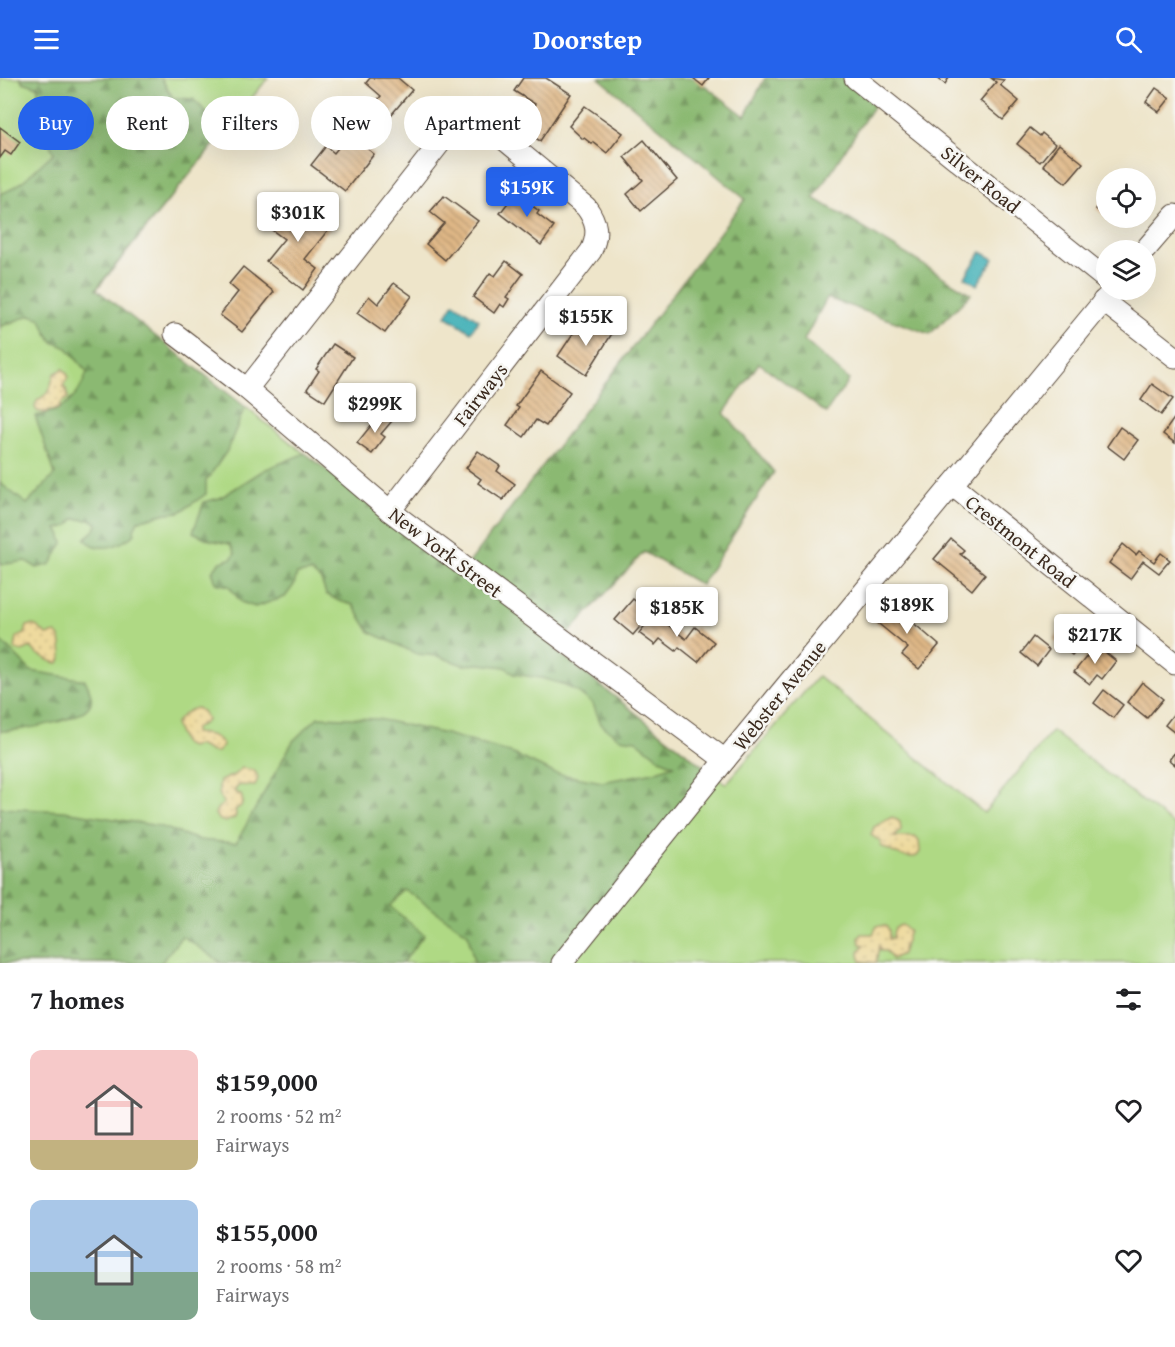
<!DOCTYPE html>
<html lang="en">
<head>
<meta charset="utf-8">
<style>
	:root { --surface:#fff; --page:#f6f6f6; --text:#202124; --muted:#757577; --accent:#2563eb }
	body { margin:0; font-family:"Gentium Book Plus",serif; background:var(--page); color:var(--text); height:100vh; display:flex; flex-direction:column; font-size:22px; white-space:nowrap }
	* { box-sizing:border-box; margin:0 }
	p { font-size:20px; color:var(--muted) }
	.icon { flex:none; width:33px; height:33px; fill:none; stroke:currentColor; stroke-width:2; stroke-linecap:round; stroke-linejoin:round }
	.map { position:relative; height:885px; overflow:hidden }
	.side { display:flex; flex-direction:column; background:var(--surface); flex:1 }
	.side>* { flex:none }
	.top-card { position:absolute; left:18px; top:18px; width:600px; height:54px; display:flex; gap:12px }
	.tools { position:absolute; left:1096px; top:90px; display:grid; gap:12px }
	.tools a { display:grid; place-items:center; width:60px; height:60px; border-radius:50%; background:var(--surface); box-shadow:0 6px 24px #0002; font-size:30px }
	.price { position:absolute; translate:-50% -51px; padding:0 14px; border-radius:6px; background:#fff; color:#222; font-size:20px; line-height:39px; filter:drop-shadow(0 2px 3px #0008) }
	.price::after { content:''; position:absolute; left:50%; top:36px; width:18px; height:14px; margin-left:-9px; background:inherit; clip-path:polygon(0 0,100% 0,50% 100%) }
	.price.current { background:var(--accent); color:#fff }
	ul { padding:0; list-style:none }
	li { display:flex; align-items:center; gap:18px; height:150px; padding:0 30px }
	li span { display:grid; place-items:center; flex:none; width:168px; height:120px; border-radius:12px; color:#555 }
	li>.icon { margin-inline-start:auto }
	span .icon { width:72px; height:72px; fill:#fffc; stroke-width:1 }
	li b { font-size:26px }
	h2 { display:flex; justify-content:space-between; align-items:center; height:72px; padding:0 30px; font-size:26px }
	.pill { padding:0 21px; border-radius:27px; background:var(--surface); box-shadow:0 6px 24px #0002; font-size:21px; line-height:54px }
	.pill.current { background:var(--accent); color:#fff }
	header { display:flex; justify-content:space-between; align-items:center; height:78px; padding:0 30px; background:var(--accent); color:#fff; font-size:27px; font-weight:700 }
	.map>svg:first-child { display:block }
	.green { fill:#afd984; stroke:#758251; stroke-width:1.5 }
	.forest { fill:url(#forest-firs); stroke:#637248; stroke-width:1.5 }
	.sand { fill:url(#sand-dots); stroke:#94825e; stroke-width:1.5 }
	.water { fill:#3eafb6; stroke:#3c6c6a; stroke-width:1.5 }
	.building { fill:url(#building-back-hatch) }
	.lines { fill:none; stroke-linecap:round; stroke-linejoin:round }
	.street-casing { stroke:#564638; stroke-width:23 }
	.street { stroke:#fff; stroke-width:21 }
	.labels { text-anchor:middle; dominant-baseline:central; stroke-width:5; stroke-linejoin:round; paint-order:stroke }
	.street-label { font-size:20px; fill:#3b2a1e; stroke:#f6f6f2 }
</style>
</head>
<body>
<header><svg class="icon" aria-label="menu" viewBox="0 0 24 24"><path d="M4 6h16M4 12h16M4 18h16"/></svg>Doorstep<svg class="icon" aria-label="search" viewBox="0 0 24 24"><circle cx="10" cy="10" r="6"/><path d="M15 15l6 6"/></svg></header>
<div class="map">
<svg width="1175" height="885" viewBox="0 0 1175 885">
	<defs>
		<pattern id="forest-firs" width="22" height="20" patternUnits="userSpaceOnUse" patternTransform="scale(1.5)"><rect width="22" height="20" fill="#8bb972"/><path d="M5 1l3.5 6h-7zM16 11l3.5 6h-7z" fill="#73975d"/></pattern>
		<pattern id="sand-dots" width="8" height="8" patternUnits="userSpaceOnUse" patternTransform="scale(1.5)"><rect width="8" height="8" fill="#eeda9e"/><path d="M2 2h.1M6 6h.1" fill="none" stroke="#cdbb88" stroke-width="1.8" stroke-linecap="round"/></pattern>
		<pattern id="building-back-hatch" width="6" height="6" patternUnits="userSpaceOnUse" patternTransform="scale(1.5)"><rect width="6" height="6" fill="#dfb786"/><path d="M-1 5l2 2M0 0l6 6M5-1l2 2" fill="none" stroke="#b6956d"/></pattern>
	</defs>
	<rect width="100%" height="100%" fill="#f6f6f2"/>
	<filter id="ink" filterUnits="userSpaceOnUse"><feTurbulence type="fractalNoise" baseFrequency=".0167" numOctaves="2"/><feDisplacementMap in="SourceGraphic" scale="12" xChannelSelector="R" yChannelSelector="G"/><feConvolveMatrix kernelMatrix="1 2 1 2 8 2 1 2 1" color-interpolation-filters="sRGB"/></filter>
	<filter id="wash" filterUnits="userSpaceOnUse"><feTurbulence type="fractalNoise" baseFrequency=".008" numOctaves="4" result="noise"/><feDisplacementMap in="SourceGraphic" scale="24" xChannelSelector="R" yChannelSelector="G"/><feGaussianBlur stdDeviation="1.35" result="paint"/><feColorMatrix in="noise" values="0 0 0 0 0 0 0 0 0 0 0 0 0 0 0 0 0 1.4 0 .05"/><feComposite in="paint" operator="in"/></filter>
	<g filter="url(#wash)">
		<rect width="100%" height="100%" fill="#eee5ca"/>
		<!-- green -->
		<path class="green" d="M0,0H268L96,212L726,706L818,598L984,735L1052,653L1175,748V885H0Z"/>
		<!-- forest -->
		<g class="forest">
			<path d="M20,0H161L173,20L193,21L211,39L233,43L96,211L245,329L227,373L206,403V416L180,434L167,435L138,443L134,451L135,456C121,467 100,477 85,461L96,450L97,445L92,442L74,441L68,448L57,451L60,455L63,465L51,486L37,490L26,483L0,487V405L27,426L55,396L35,338C62,335 79,320 87,294L67,270L53,264L46,254L41,241L30,237L0,249V116C22,109 36,89 54,75L48,63L38,60L32,49L40,43L43,38L38,33V9L23,4Z"/>
			<path d="M599,0H695L745,38L765,0H843L874,27L814,120L971,216L930,256L827,220L804,262L849,302L826,335L759,285L724,335L774,394L701,507L644,474L554,571L709,693L554,885H474L468,856L407,813L390,828L424,857L402,885H222L182,858L161,885H0V730L64,733L159,748L199,762L236,765L293,663L318,639L378,641L446,656L511,675L554,695L602,704L654,694L674,687L660,681L636,662L619,660L601,646L593,626L578,614L562,606L541,600L514,596L505,589L480,586L463,587L438,578L417,576L370,554L353,527L339,523L326,516L321,502L311,494L297,496L294,507L285,519L255,529L241,524L229,508L216,505L212,493L219,485L232,480L235,475L230,466L210,462L193,454L204,424L220,420L264,392L305,375L460,497L745,121Z"/>
			<path d="M0,562L31,593L85,602C88,608 93,617 91,624C87,643 18,653 0,653Z"/>
		</g>
		<!-- sand -->
		<g class="sand">
			<path d="M63,291L67,295L68,299L63,308L66,311L68,320L62,324L58,331L49,332L47,335L37,333L35,329L37,323L49,314L54,296Z"/>
			<path d="M31,547L36,548L47,557L56,555L60,559L62,578L59,585C49,585 45,578 37,576L31,569L22,573L15,571L17,559L25,556L27,548Z"/>
			<path d="M197,630L202,633L207,641L205,645L196,649L194,655C205,656 219,656 223,668L217,674H212L198,667L190,669L184,666C180,659 177,653 175,646C179,639 189,631 197,630Z"/>
			<path d="M242,690L253,692L256,695L258,700L255,708L239,707L234,713L241,717L243,724L241,728L235,732L236,736L235,740L225,744L218,741L215,736L217,731L224,725C219,720 218,711 220,703L234,697Z"/>
			<path d="M892,739L900,744L901,753L894,759H915L919,763L920,774L917,778C904,782 892,774 881,768L880,763L871,757L874,749Z"/>
			<path d="M902,847L909,852L902,876L892,881L886,873H881L879,868L876,885L861,883C858,876 858,873 864,867L860,866L859,860L862,856H873L877,848H886L889,852V861L893,860C893,852 894,849 902,847Z"/>
		</g>
		<!-- water -->
		<g class="water">
			<path d="M981,174L994,181L977,207L965,199Z"/>
			<path d="M454,225L479,242L471,254L446,238Z"/>
		</g>
		<g id="blocks">
			<!-- building -->
			<g class="building">
				<path d="M370,0H398L412,12L381,49L366,36L381,18L366,5Z"/>
				<path d="M523,0H546L571,16L540,63L520,50L535,26L514,13Z"/>
				<path d="M693,0H709L703,8Z"/>
				<path d="M937,0H949L945,6Z"/>
				<path d="M991,0L1004,2L1000,7L1019,23L1003,42L980,23L996,4Z"/>
				<path d="M1156,10L1170,20L1159,34L1146,24Z"/>
				<path d="M585,28L623,55L607,75L593,64L592,66L584,60L583,61L569,48Z"/>
				<path d="M0,49L20,64L11,77L5,73L0,80Z"/>
				<path d="M1030,50L1040,58L1042,55L1055,66L1040,84L1017,66Z"/>
				<path d="M349,56L374,76L345,113L311,87L326,68L334,75Z"/>
				<path d="M644,62L677,102L641,133L627,116L643,102L624,79Z"/>
				<path d="M1059,66L1083,85L1066,105L1043,87Z"/>
				<path d="M517,113L528,121L527,124L539,133L537,136L554,149L541,167L500,135Z"/>
				<path d="M444,118L478,143L445,182L426,166L444,145L430,134Z"/>
				<path d="M1107,118V139L1096,131Z"/>
				<path d="M297,120L332,147L305,181L318,191L303,212L266,183L284,161L272,152Z"/>
				<path d="M506,183L523,196L506,219L509,221L504,229L500,226L494,235L473,219L490,195L495,198Z"/>
				<path d="M243,189L274,214L242,254L220,237L238,214L229,206Z"/>
				<path d="M394,205L412,218L385,255L357,235L369,218L378,226Z"/>
				<path d="M594,242L613,254L586,297L558,278L576,251L584,257Z"/>
				<path d="M333,266L353,279L325,323L307,311L319,293L316,291Z"/>
				<path d="M541,293L570,314L546,348L536,342L524,359L507,347L519,330L516,328Z"/>
				<path d="M1152,306L1173,321L1161,337L1141,322Z"/>
				<path d="M381,335L392,343L381,356L385,359L372,376L357,365Z"/>
				<path d="M1175,339V365L1163,356Z"/>
				<path d="M1120,349L1138,362L1124,381L1107,368Z"/>
				<path d="M478,373L500,388L497,393L515,406L503,422L478,405L481,401L466,390Z"/>
				<path d="M951,461L964,472L960,476L985,496L972,512L934,481Z"/>
				<path d="M1123,466L1136,477L1139,473L1154,484L1161,475L1170,482L1159,495L1143,483L1130,501L1109,485Z"/>
				<path d="M633,521L651,536L633,557L615,542Z"/>
				<path d="M889,524L939,567L919,591L902,577L908,570L874,542Z"/>
				<path d="M654,536L686,561L695,549L714,564L698,584L679,569L676,573L660,561L655,567L639,555Z"/>
				<path d="M1067,544L1076,552L1079,549L1089,557L1072,577L1053,562Z"/>
				<path d="M1033,559L1049,572L1037,588L1021,575Z"/>
				<path d="M1096,567L1116,583L1102,601L1097,597L1090,606L1074,594Z"/>
				<path d="M1142,604L1163,621L1147,640L1127,624Z"/>
				<path d="M1104,612L1123,627L1113,640L1094,625Z"/>
				<path d="M1175,634V655L1165,647Z"/>
				<path d="M1175,674V687L1169,682Z"/>
			</g>
		</g>
	</g>
	<g filter="url(#ink)">
		<use href="#blocks" fill-opacity="0" stroke="#564638" stroke-width="1.5"/>
		<g class="lines">
			<defs>
				<g id="street">
					<path d="M855,0L1107,202"/>
					<path d="M1145,172L1175,137"/>
					<path d="M1103,223L1175,279"/>
					<path d="M175,256L247,311L390,433L725,682"/>
					<path d="M247,311L444,60C463,44 471,43 494,53L586,129C597,144 599,156 591,173L390,433"/>
					<path d="M952,407L1175,586"/>
					<path d="M562,885L725,682L1113,212"/>
				</g>
			</defs>
			<!-- street casing -->
			<use href="#street" class="street-casing"/>
			<!-- street -->
			<use href="#street" class="street"/>
		</g>
	</g>
	<g class="labels">
		<!-- street labels -->
		<g class="street-label">
			<text transform="translate(981 101) rotate(39)">Silver Road</text>
			<text transform="translate(480 316) rotate(-52)">Fairways</text>
			<text transform="translate(1021 463) rotate(39)">Crestmont Road</text>
			<text transform="translate(446 474) rotate(37)">New York Street</text>
			<text transform="translate(779 617) rotate(-51)">Webster Avenue</text>
		</g>
	</g>
</svg>
<div class="tools">
<a><svg class="icon" aria-label="locate" viewBox="0 0 24 24"><circle cx="12" cy="12" r="6"/><path d="M12 2v4M12 18v4M2 12h4M18 12h4"/></svg></a>
<a><svg class="icon" aria-label="layers" viewBox="0 0 24 24"><path d="M12 4l9 5-9 5-9-5zM3 14l9 5 9-5"/></svg></a>
</div>
<b class="price current" style="left:527px;top:140px">$159K</b>
<b class="price" style="left:298px;top:165px">$301K</b>
<b class="price" style="left:586px;top:269px">$155K</b>
<b class="price" style="left:375px;top:356px">$299K</b>
<b class="price" style="left:907px;top:557px">$189K</b>
<b class="price" style="left:677px;top:560px">$185K</b>
<b class="price" style="left:1095px;top:587px">$217K</b>
<div class="top-card">
<a class="pill current">Buy</a>
<a class="pill">Rent</a>
<a class="pill">Filters</a>
<a class="pill">New</a>
<a class="pill">Apartment</a>
</div>
</div>
<section class="side">
<h2>7 homes<svg class="icon" aria-label="filters" viewBox="0 0 24 24"><path d="M4 7h16M4 17h16"/><circle cx="9" cy="7" r="2"/><circle cx="15" cy="17" r="2"/></svg></h2>
<ul>
<li><span style="background:linear-gradient(#f6c9c9 75%,#c2b280 0)"><svg class="icon" aria-label="home" viewBox="0 0 24 24"><path d="M3 11l9-7 9 7M6 9v11h12V9"/></svg></span><div><b>$159,000</b><p>2 rooms · 52 m²</p><p>Fairways</p></div><svg class="icon" aria-label="heart" viewBox="0 0 24 24"><path d="M12 20l-8-8c-3-5 5-10 8-4 3-6 11-1 8 4z"/></svg></li>
<li><span style="background:linear-gradient(#a9c7e8 60%,#7fa58c 0)"><svg class="icon" aria-label="home" viewBox="0 0 24 24"><path d="M3 11l9-7 9 7M6 9v11h12V9"/></svg></span><div><b>$155,000</b><p>2 rooms · 58 m²</p><p>Fairways</p></div><svg class="icon" aria-label="heart" viewBox="0 0 24 24"><path d="M12 20l-8-8c-3-5 5-10 8-4 3-6 11-1 8 4z"/></svg></li>
</ul>
</section>
</body>
</html>
